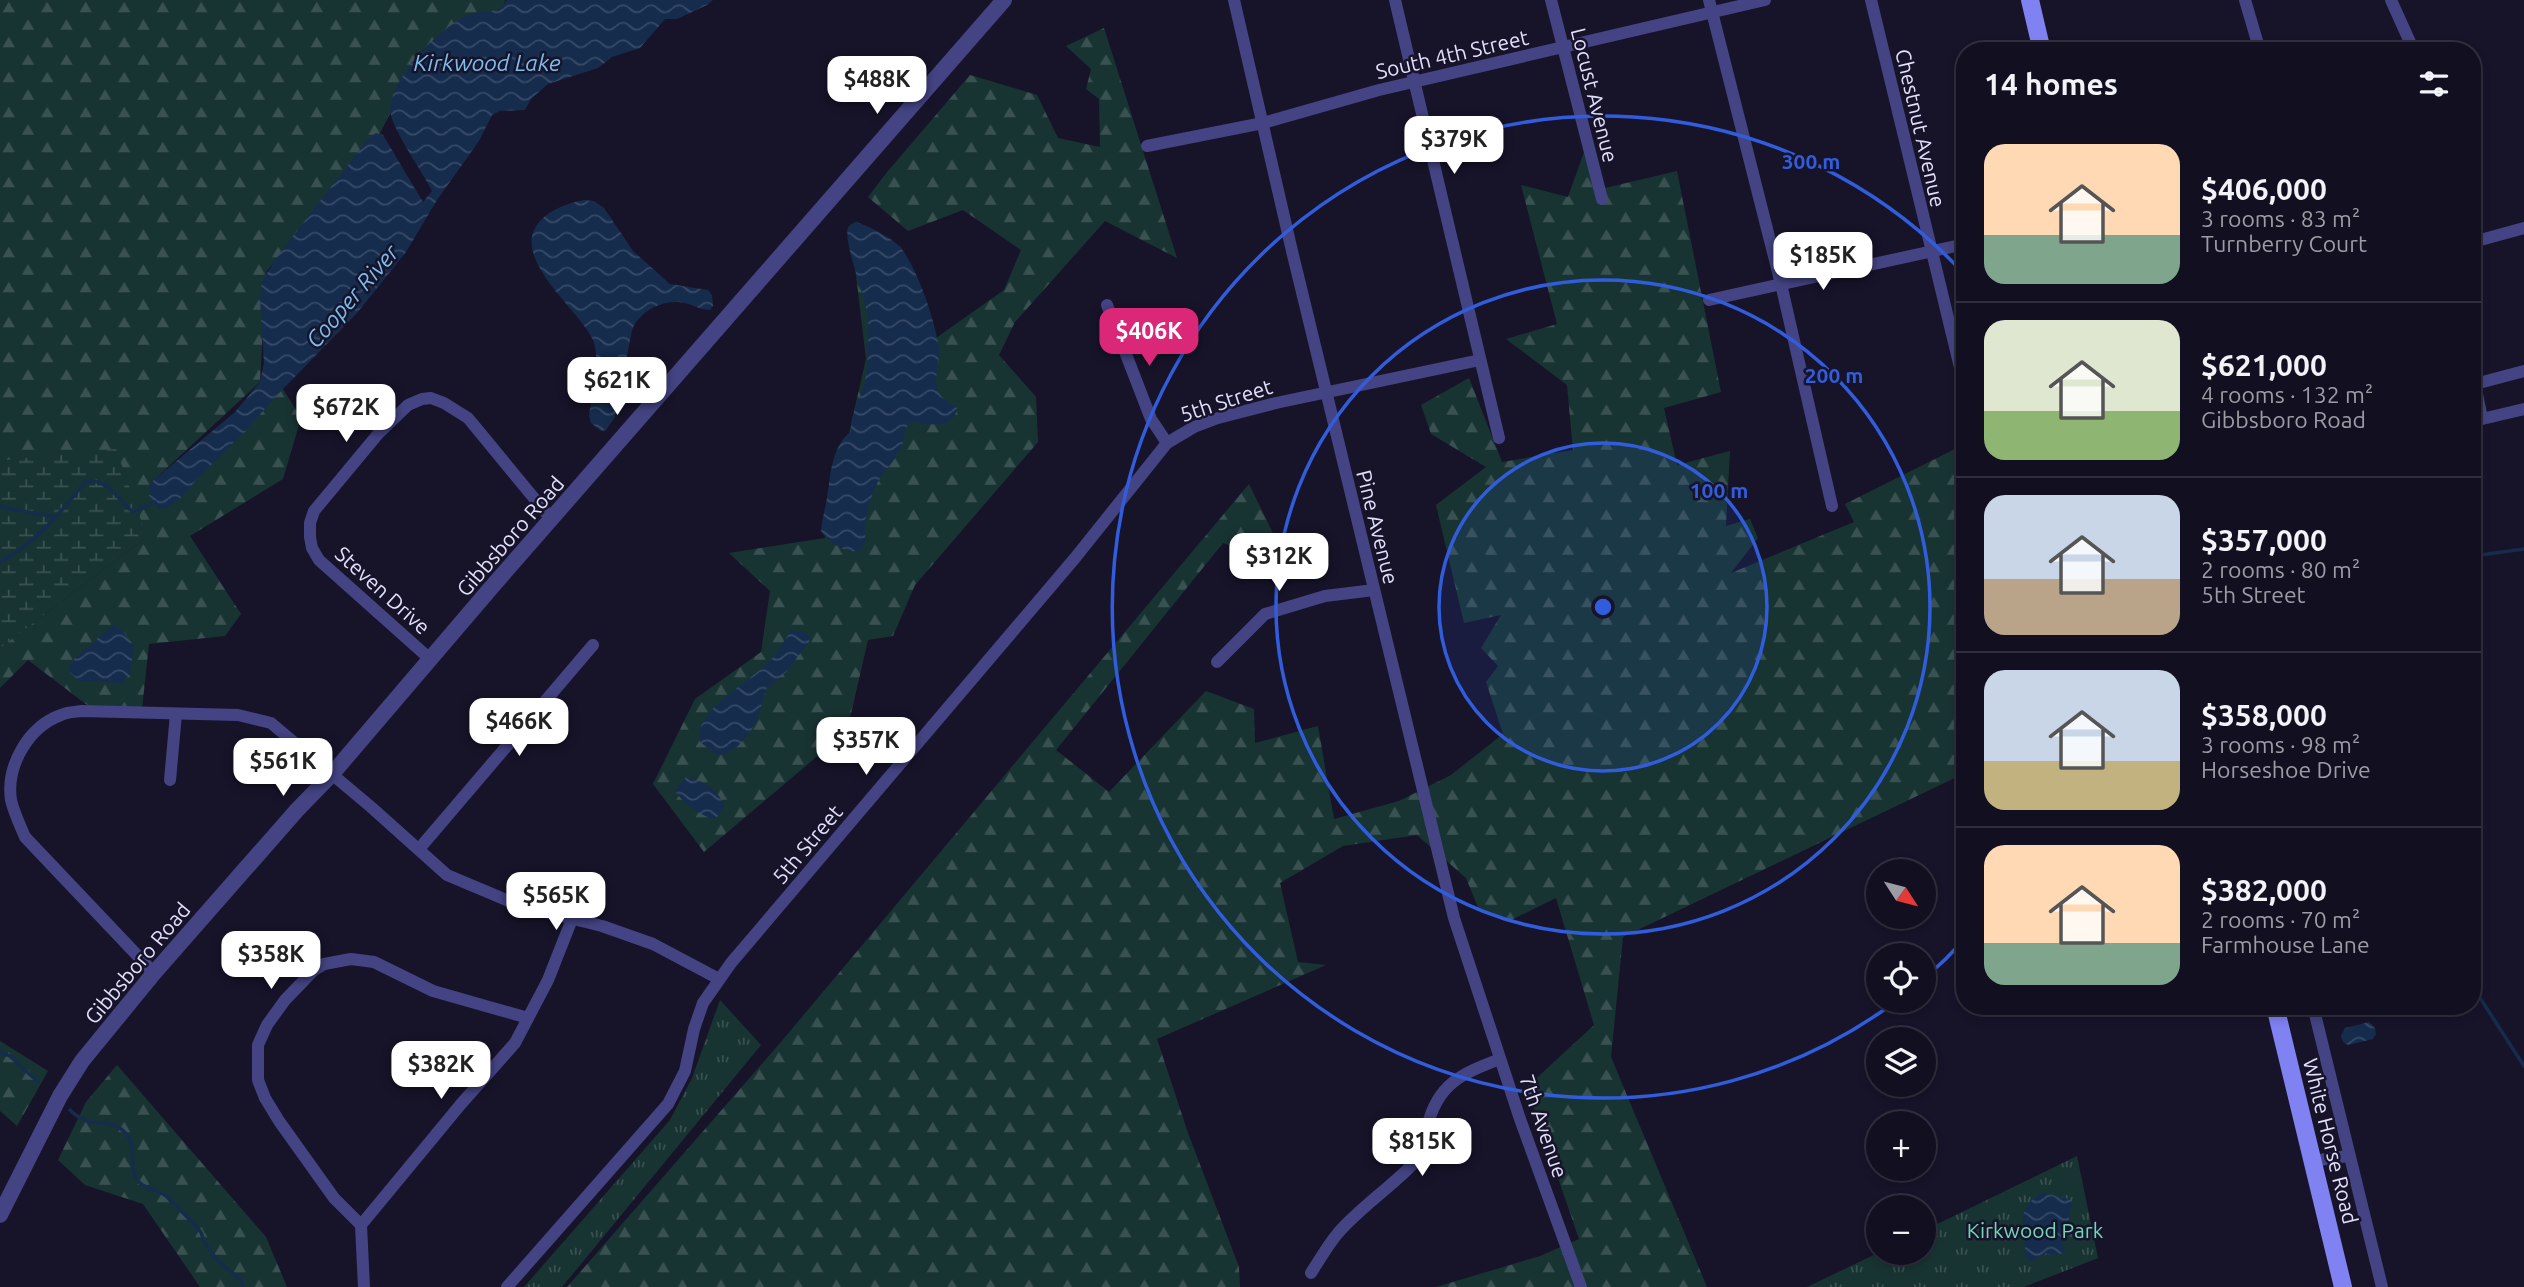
<!DOCTYPE html>
<html lang="en">
<head>
<meta charset="utf-8">
<style>
	:root { --surface:#110f20; --page:#1e1d2d; --text:#f1f3f6; --muted:#9c9ca5; --line:#302f3e; --accent:#db2777 }
	body { margin:0; font-family:Ubuntu,sans-serif; background:var(--page); color:var(--text); height:100vh; display:flex; flex-direction:column; font-size:26px; white-space:nowrap }
	* { box-sizing:border-box; margin:0 }
	p { font-size:23px; color:var(--muted) }
	.icon { flex:none; width:38px; height:38px; fill:none; stroke:currentColor; stroke-width:2; stroke-linecap:round; stroke-linejoin:round }
	.map { position:relative; flex:1; overflow:hidden }
	.drawer { position:absolute; left:1956px; top:42px; width:525px; height:973px; display:flex; flex-direction:column; background:var(--surface); border-radius:28px; box-shadow:0 4px 10px #0003,0 0 0 2px var(--line) }
	.drawer>* { flex:none }
	.needle { width:46px; rotate:126deg }
	.fabs { position:absolute; left:1866px; top:859px; display:grid; gap:14px }
	.fabs a { display:grid; place-items:center; width:70px; height:70px; border-radius:50%; background:var(--surface); box-shadow:0 4px 10px #0003,0 0 0 2px var(--line); font-size:35px }
	.price { position:absolute; translate:-50% -60px; padding:0 16px; border-radius:14px; background:#fff; color:#222; font-size:23px; line-height:46px; filter:drop-shadow(0 2px 4px #0008) }
	.price::after { content:''; position:absolute; left:50%; top:42px; width:21px; height:16px; margin-left:-10px; background:inherit; clip-path:polygon(0 0,100% 0,50% 100%) }
	.price.active { background:var(--accent); color:#fff }
	ul { padding:0; list-style:none }
	li { display:flex; align-items:center; gap:21px; height:175px; padding:0 28px }
	li+li { border-top:2px solid var(--line) }
	li span { display:grid; place-items:center; flex:none; width:196px; height:140px; border-radius:21px; color:#555 }
	li>.icon { margin-inline-start:auto }
	span .icon { width:84px; height:84px; fill:#fffc; stroke-width:1 }
	li b { font-size:30px }
	h2 { display:flex; justify-content:space-between; align-items:center; height:84px; padding:0 28px; font-size:30px }
	.map>svg:first-child { display:block }
	.forest { fill:url(#forest-firs) }
	.wetland { fill:url(#wetland-marsh) }
	.park { fill:url(#park-tufts) }
	.water { fill:url(#water-waves) }
	.lines { fill:none; stroke-linecap:round; stroke-linejoin:round }
	.stream { stroke:#152c4d; stroke-width:3.5 }
	.minor { stroke:#444484; stroke-width:12 }
	.tertiary { stroke:#444484; stroke-width:16 }
	.secondary { stroke:#8182f2; stroke-width:18 }
	.ring { fill:none; stroke:#315ddc; stroke-width:3.5 }
	.labels { text-anchor:middle; dominant-baseline:central; stroke-width:5; stroke-linejoin:round; paint-order:stroke }
	.street-label { font-size:21px; fill:#e3e0fc; stroke:#17142a }
	.park-label { font-size:21px; fill:#72d6ba; stroke:#17142a }
	.water-label { font-size:23px; font-style:italic; fill:#79bdf1; stroke:#17142a }
	.centre { fill:#315ddc; stroke:#17142a; stroke-width:3.5 }
	.ring-label { font-size:21px; text-anchor:middle; font-weight:bold; fill:#315ddc; stroke:#17142a; stroke-width:5; stroke-linejoin:round; paint-order:stroke }
</style>
</head>
<body>
<div class="map">
<svg width="2524" height="1287" viewBox="0 0 2524 1287">
	<defs>
		<pattern id="forest-firs" width="22" height="20" patternUnits="userSpaceOnUse" patternTransform="scale(1.75)"><rect width="22" height="20" fill="#183432"/><path d="M5 1l3.5 6h-7zM16 11l3.5 6h-7z" fill="#395151"/></pattern>
		<pattern id="wetland-marsh" width="20" height="14" patternUnits="userSpaceOnUse" patternTransform="scale(1.75)"><rect width="20" height="14" fill="#183432"/><path d="M1 5h8M5 5V1M11 12h8M15 12V8" fill="none" stroke="#395151"/></pattern>
		<pattern id="park-tufts" width="24" height="20" patternUnits="userSpaceOnUse" patternTransform="scale(1.75)"><rect width="24" height="20" fill="#183432"/><path d="M3 7l-1-3M5 7V3M7 7l1-3M15 17l-1-3M17 17v-4M19 17l1-3" fill="none" stroke="#395151"/></pattern>
		<pattern id="water-waves" width="16" height="10" patternUnits="userSpaceOnUse" patternTransform="scale(1.75)"><rect width="16" height="10" fill="#152c4d"/><path d="M0 5q4-4 8 0t8 0" fill="none" stroke="#374a68"/></pattern>
	</defs>
	<rect width="100%" height="100%" fill="#17142a"/>
	<!-- forest -->
	<g class="forest">
		<path d="M0,0H505L503,7L423,50L380,133L266,272L260,382L155,479L283,389L301,418L283,479L190,536L241,614L225,636L149,644L142,709L91,708L28,660L0,688V648L147,537L6,460L0,468Z"/>
		<path d="M1104,28L1177,258L1105,221L1015,322L999,355L1036,397L1038,442L915,585L893,636L868,640L847,731L704,852L653,784L695,699L761,652L770,591L729,553L825,538L866,359L850,224L901,247L936,338L1004,290L1021,250L963,210L908,231L868,197L888,171L970,75L1037,95L1058,138L1100,147L1099,99L1086,89L1091,69L1066,46Z"/>
		<path d="M1584,152L1601,189L1677,171L1721,392L1664,408L1677,465L1730,451L1726,526L1750,519L1758,538L1731,573L1854,522L1845,504L1965,444V773L1623,937L1611,1057L1707,1287H1436L1540,1256L1579,1239L1527,1087L1594,1025L1556,898L1509,921L1479,910L1466,878L1417,835L1343,846L1280,883L1298,962L1326,965L1157,1039L1188,1133L1239,1267L1240,1287H567L781,1042L1249,484L1290,568L1223,543L1056,750L1109,792L1206,691L1254,709L1255,743L1318,726L1334,819L1399,801L1451,775L1503,734L1486,682L1498,666L1481,648L1501,615L1464,623L1436,505L1486,467L1431,434L1421,405L1469,378L1502,462L1573,450L1567,385L1506,339L1557,324L1521,185L1568,197Z"/>
		<path d="M0,1041L48,1071L17,1126L0,1111Z"/>
		<path d="M117,1065L266,1237L287,1287H200L143,1204L85,1185L58,1160L86,1102Z"/>
	</g>
	<!-- wetland -->
	<path class="wetland" d="M116,449L147,537L0,648V468L6,460Z"/>
	<!-- park -->
	<g class="park">
		<path d="M720,1000L761,1045L562,1287H524L670,1120L692,1078Z"/>
		<path d="M2077,1156L2098,1258L2024,1287H1807L1878,1253H1923V1231Z"/>
	</g>
	<!-- water -->
	<g class="water">
		<path d="M507,0H713L707,5L677,19H665L640,48L612,57L598,68L548,84L531,99L525,110L500,111L492,115L479,141L437,200L406,252L357,313L283,389L243,433L195,481L183,496L167,508L159,509L149,496L150,485L155,479L235,412L260,382L264,363L260,299L262,281L279,254L368,139L376,133L383,135L423,202L432,191C422,171 396,135 391,115C384,83 443,23 471,14C479,11 489,12 498,10Z"/>
		<path d="M584,200L594,201L604,208L633,251L670,284L708,290L712,295L713,306L710,310C701,310 696,306 688,304C666,297 640,310 632,330L615,417L606,430L601,431L591,423L589,415C592,395 601,358 593,340C579,309 506,256 541,220C551,209 569,203 584,200Z"/>
		<path d="M855,222C866,224 895,240 901,248C918,270 935,321 939,348C940,362 933,375 938,391C941,399 951,402 957,408C954,431 927,424 911,422C902,430 906,436 902,446C897,460 881,473 875,488C870,500 866,512 865,525C864,530 866,537 865,542C860,563 827,543 821,531C822,520 825,509 827,498C831,473 831,448 851,431C851,414 857,404 863,389C868,377 869,332 868,318C866,296 843,244 848,227Z"/>
		<path d="M113,625L122,630L134,646L130,674L122,683L80,681L70,673L69,668L75,658Z"/>
		<path d="M791,630L804,632L809,636V642L786,672L766,689L757,721L748,735L738,746L726,754L717,755L700,742C691,712 752,680 769,662C778,653 784,641 791,630Z"/>
		<path d="M686,777C702,780 720,790 724,807L717,817L712,819C699,814 683,803 675,791Z"/>
		<path d="M2369,1022L2375,1028L2376,1034L2373,1039L2348,1045L2343,1042L2341,1036L2345,1028Z"/>
		<path d="M2043,1193L2069,1199L2072,1204L2069,1213V1222L2062,1241L2065,1253L2051,1255L2046,1253L2030,1262L2026,1257C2024,1231 2014,1206 2043,1193Z"/>
	</g>
	<g class="lines">
		<!-- stream -->
		<g class="stream">
			<path d="M0,507L56,517"/>
			<path d="M2473,556L2524,549"/>
			<path d="M0,562C35,544 61,512 85,482C108,477 118,500 133,512L155,502"/>
			<path d="M2473,987L2524,1066"/>
			<path d="M0,1052L10,1056L38,1082"/>
			<path d="M70,1110C93,1133 110,1113 127,1135C138,1148 127,1166 138,1181C145,1190 157,1189 166,1196C172,1201 196,1226 200,1231C203,1235 202,1237 204,1241C213,1258 227,1269 241,1280L243,1287"/>
		</g>
		<!-- minor -->
		<g class="minor">
			<path d="M1234,0L1292,251L1454,918L1520,1119L1581,1287"/>
			<path d="M1395,0L1499,438"/>
			<path d="M1551,0L1602,199"/>
			<path d="M1709,0L1781,284L1832,506"/>
			<path d="M1871,0L1965,388"/>
			<path d="M2245,0L2260,51"/>
			<path d="M2391,0L2414,51"/>
			<path d="M1147,146L1263,123L1379,90L1765,0"/>
			<path d="M2473,242L2524,228"/>
			<path d="M1709,300L1965,244"/>
			<path d="M1107,305L1151,419L1167,443"/>
			<path d="M2524,371L2475,384L2482,419L2524,409"/>
			<path d="M430,659L319,560L312,548L310,537V523L314,511L378,434L408,405L422,399L431,398L444,403L468,418L552,520"/>
			<path d="M1217,662L1265,614L1325,596L1374,590"/>
			<path d="M170,780L176,714"/>
			<path d="M419,849L593,645"/>
			<path d="M154,973L25,837C20,825 14,813 11,800C6,766 28,727 61,715C67,712 75,712 82,711L238,715L271,723L371,807L447,875L521,906L602,926L653,944L719,979"/>
			<path d="M2313,1006L2382,1287"/>
			<path d="M2312,1161L2348,1156"/>
			<path d="M361,1225L334,1198L279,1121L265,1098L258,1080V1045L267,1025L285,1000L314,970L324,964L351,959L374,962L433,991L528,1018"/>
			<path d="M1311,1273C1320,1259 1328,1245 1338,1233C1360,1208 1387,1190 1410,1167C1421,1156 1423,1143 1427,1128C1437,1084 1461,1074 1500,1059"/>
			<path d="M364,1287L361,1225L461,1104L515,1043L548,980L572,919"/>
			<path d="M507,1287L668,1104L685,1071L694,1029L703,1003L731,963L1075,558L1167,443L1194,427L1218,418L1276,403L1480,360"/>
		</g>
		<!-- tertiary -->
		<path class="tertiary" d="M0,1215L60,1096L82,1061L154,973L297,810L332,774L490,589L1004,0"/>
		<!-- secondary -->
		<g class="secondary">
			<path d="M2030,0L2042,51"/>
			<path d="M2275,1006L2343,1287"/>
		</g>
	</g>
	<!-- distance rings -->
	<circle cx="1603" cy="607" r="164" fill="#315ddc" fill-opacity=".12"/>
	<g class="ring">
		<circle cx="1603" cy="607" r="164"/>
		<circle cx="1603" cy="607" r="327"/>
		<path d="M1965 939A491 491 0 0 1 1925 978M1895 1002A491 491 0 1 1 1965 275"/>
	</g>
	<g class="labels">
		<!-- street labels -->
		<g class="street-label">
			<text transform="translate(1452 54) rotate(-13)">South 4th Street</text>
			<text transform="translate(1595 95) rotate(76)">Locust Avenue</text>
			<text transform="translate(1921 128) rotate(77)">Chestnut Avenue</text>
			<text transform="translate(1226 400) rotate(-18)">5th Street</text>
			<text transform="translate(1378 527) rotate(76)">Pine Avenue</text>
			<text transform="translate(510 536) rotate(-49)">Gibbsboro Road</text>
			<text transform="translate(383 590) rotate(42)">Steven Drive</text>
			<text transform="translate(807 844) rotate(-50)">5th Street</text>
			<text transform="translate(137 963) rotate(-50)">Gibbsboro Road</text>
			<text transform="translate(1544 1126) rotate(71)">7th Avenue</text>
			<text transform="translate(2331 1141) rotate(76)">White Horse Road</text>
		</g>
		<!-- park labels -->
		<g class="park-label">
			<text x="2035" y="1230">Kirkwood Park</text>
		</g>
		<!-- water labels -->
		<g class="water-label">
			<text x="487" y="62">Kirkwood Lake</text>
			<text transform="translate(352 296) rotate(-49)">Cooper River</text>
		</g>
	</g>
	<circle cx="1603" cy="607" r="10" class="centre"/>
	<g class="ring-label">
		<text x="1811" y="169">300 m</text>
		<text x="1834" y="383">200 m</text>
		<text x="1719" y="498">100 m</text>
	</g>
</svg>
<div class="fabs">
<a><svg class="needle" viewBox="-14 -14 28 28"><path d="M0-13l5 13h-10z" fill="#e53935"/><path d="M0 13l5-13h-10z" fill="#9c9ca5"/></svg></a>
<a><svg class="icon" aria-label="locate" viewBox="0 0 24 24"><circle cx="12" cy="12" r="6"/><path d="M12 2v4M12 18v4M2 12h4M18 12h4"/></svg></a>
<a><svg class="icon" aria-label="layers" viewBox="0 0 24 24"><path d="M12 4l9 5-9 5-9-5zM3 14l9 5 9-5"/></svg></a>
<a>+</a>
<a>−</a>
</div>
<b class="price" style="left:877px;top:116px">$488K</b>
<b class="price" style="left:1454px;top:176px">$379K</b>
<b class="price" style="left:1823px;top:292px">$185K</b>
<b class="price active" style="left:1149px;top:368px">$406K</b>
<b class="price" style="left:617px;top:417px">$621K</b>
<b class="price" style="left:346px;top:444px">$672K</b>
<b class="price" style="left:1279px;top:593px">$312K</b>
<b class="price" style="left:519px;top:758px">$466K</b>
<b class="price" style="left:866px;top:777px">$357K</b>
<b class="price" style="left:283px;top:798px">$561K</b>
<b class="price" style="left:556px;top:932px">$565K</b>
<b class="price" style="left:271px;top:991px">$358K</b>
<b class="price" style="left:441px;top:1101px">$382K</b>
<b class="price" style="left:1422px;top:1178px">$815K</b>
<section class="drawer">
<h2>14 homes<svg class="icon" aria-label="filters" viewBox="0 0 24 24"><path d="M4 7h16M4 17h16"/><circle cx="9" cy="7" r="2"/><circle cx="15" cy="17" r="2"/></svg></h2>
<ul>
<li><span style="background:linear-gradient(#ffd9b3 65%,#7fa58c 0)"><svg class="icon" aria-label="home" viewBox="0 0 24 24"><path d="M3 11l9-7 9 7M6 9v11h12V9"/></svg></span><div><b>$406,000</b><p>3 rooms · 83 m²</p><p>Turnberry Court</p></div></li>
<li><span style="background:linear-gradient(#dfe7d0 65%,#8fb573 0)"><svg class="icon" aria-label="home" viewBox="0 0 24 24"><path d="M3 11l9-7 9 7M6 9v11h12V9"/></svg></span><div><b>$621,000</b><p>4 rooms · 132 m²</p><p>Gibbsboro Road</p></div></li>
<li><span style="background:linear-gradient(#c9d6e8 60%,#b9a48a 0)"><svg class="icon" aria-label="home" viewBox="0 0 24 24"><path d="M3 11l9-7 9 7M6 9v11h12V9"/></svg></span><div><b>$357,000</b><p>2 rooms · 80 m²</p><p>5th Street</p></div></li>
<li><span style="background:linear-gradient(#c9d6e8 65%,#c2b280 0)"><svg class="icon" aria-label="home" viewBox="0 0 24 24"><path d="M3 11l9-7 9 7M6 9v11h12V9"/></svg></span><div><b>$358,000</b><p>3 rooms · 98 m²</p><p>Horseshoe Drive</p></div></li>
<li><span style="background:linear-gradient(#ffd9b3 70%,#7fa58c 0)"><svg class="icon" aria-label="home" viewBox="0 0 24 24"><path d="M3 11l9-7 9 7M6 9v11h12V9"/></svg></span><div><b>$382,000</b><p>2 rooms · 70 m²</p><p>Farmhouse Lane</p></div></li>
</ul>
</section>
</div>
</body>
</html>
